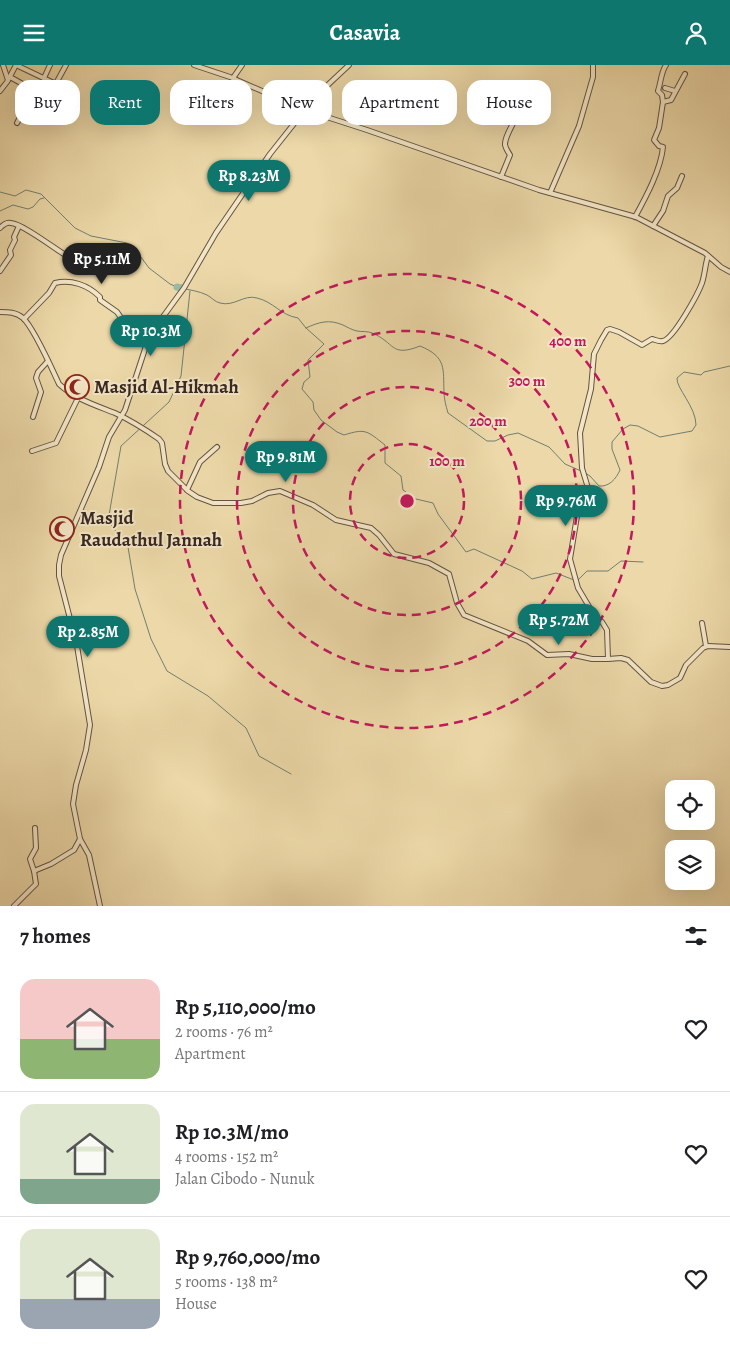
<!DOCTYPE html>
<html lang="en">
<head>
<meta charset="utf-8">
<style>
	:root { --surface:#fff; --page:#f2f2f2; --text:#202124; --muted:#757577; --line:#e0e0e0; --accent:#0f766e }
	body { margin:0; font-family:Alegreya,serif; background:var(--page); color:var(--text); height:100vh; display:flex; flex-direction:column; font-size:19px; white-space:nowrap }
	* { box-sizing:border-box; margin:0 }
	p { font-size:16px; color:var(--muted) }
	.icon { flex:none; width:28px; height:28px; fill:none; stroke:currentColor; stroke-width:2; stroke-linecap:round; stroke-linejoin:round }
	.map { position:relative; height:841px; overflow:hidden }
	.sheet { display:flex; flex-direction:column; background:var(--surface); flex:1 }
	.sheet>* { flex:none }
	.guide { position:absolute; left:15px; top:15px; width:700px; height:45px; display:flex; gap:10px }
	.controls { position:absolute; left:665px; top:715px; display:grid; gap:10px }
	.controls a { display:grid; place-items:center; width:50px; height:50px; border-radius:10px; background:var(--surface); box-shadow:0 5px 20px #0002; font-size:25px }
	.price { position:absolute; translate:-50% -42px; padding:0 11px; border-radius:18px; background:var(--accent); color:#fff; font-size:16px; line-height:32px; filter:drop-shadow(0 1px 2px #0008) }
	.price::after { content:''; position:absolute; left:50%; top:30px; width:15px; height:11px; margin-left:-8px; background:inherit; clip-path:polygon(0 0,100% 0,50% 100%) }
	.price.active { background:#222; color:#fff }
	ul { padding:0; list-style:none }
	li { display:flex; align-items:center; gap:15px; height:125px; padding:0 20px }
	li+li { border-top:1px solid var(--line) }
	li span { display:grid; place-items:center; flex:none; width:140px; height:100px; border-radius:15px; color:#555 }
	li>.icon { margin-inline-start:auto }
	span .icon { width:60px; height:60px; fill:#fffc; stroke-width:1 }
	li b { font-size:21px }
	h2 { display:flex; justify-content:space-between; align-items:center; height:60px; padding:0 20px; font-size:21px }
	.chip { padding:0 18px; border-radius:15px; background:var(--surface); box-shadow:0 5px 20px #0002; font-size:18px; line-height:45px }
	.chip.active { background:var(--accent); color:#fff }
	header { display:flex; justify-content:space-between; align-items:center; height:65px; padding:0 20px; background:var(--accent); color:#fff; font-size:22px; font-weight:600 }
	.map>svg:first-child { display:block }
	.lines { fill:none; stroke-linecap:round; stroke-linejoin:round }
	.stream { stroke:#717f71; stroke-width:1 }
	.river { stroke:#99baa6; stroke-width:7 }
	.minor-casing { stroke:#645344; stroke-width:6 }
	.minor { stroke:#f3e6c6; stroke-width:4 }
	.ring { fill:none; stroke:#c2185b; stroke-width:2.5; stroke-dasharray:9 6 }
	.labels { text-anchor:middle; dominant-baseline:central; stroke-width:4; stroke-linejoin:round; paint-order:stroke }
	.poi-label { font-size:19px; font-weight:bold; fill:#362722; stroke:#f3e6c6; text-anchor:start }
	.centre { fill:#c2185b; stroke:#f3e6c6; stroke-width:2.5 }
	.ring-label { font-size:15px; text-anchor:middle; font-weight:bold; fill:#c2185b; stroke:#f3e6c6; stroke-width:4; stroke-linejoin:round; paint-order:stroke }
</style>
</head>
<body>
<header><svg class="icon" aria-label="menu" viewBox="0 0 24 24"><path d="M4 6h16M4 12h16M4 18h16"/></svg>Casavia<svg class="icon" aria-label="person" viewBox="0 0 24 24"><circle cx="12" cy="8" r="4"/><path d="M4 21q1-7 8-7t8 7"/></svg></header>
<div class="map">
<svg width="730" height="841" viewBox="0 0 730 841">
	<rect width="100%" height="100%" fill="#ecd8a8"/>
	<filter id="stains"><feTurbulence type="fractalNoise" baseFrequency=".004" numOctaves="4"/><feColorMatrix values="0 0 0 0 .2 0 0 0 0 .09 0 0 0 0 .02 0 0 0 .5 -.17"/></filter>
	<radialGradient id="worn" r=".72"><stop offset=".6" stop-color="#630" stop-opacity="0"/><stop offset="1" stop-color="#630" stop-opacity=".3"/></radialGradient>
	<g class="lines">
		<!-- stream -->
		<g class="stream">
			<path d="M0,127L15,131L26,125L41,129L75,163L91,171L127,178L138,188L149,203L170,219L177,222"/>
			<path d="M0,146L13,140L28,144L33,142L40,134L44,133"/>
			<path d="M181,223C189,225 199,226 207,230C211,232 215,237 220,238C234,242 244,229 257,233C274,237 280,250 298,253L306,263L324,279L308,295L310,312L304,317L302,324L313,337L314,345L321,355L337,367L344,370C366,363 367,366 385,380V398L401,411L403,425L416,434L433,438L438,449L466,487L474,484L522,506L532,514L556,508L574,515"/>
			<path d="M190,226L181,311L169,337L121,381L108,456L128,482L135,524L151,574L167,606L208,631L246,663L259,691L291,709"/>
			<path d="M306,263C319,257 329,254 343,260C347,262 352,265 357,266C362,267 368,266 372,268C395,277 390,293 420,281C447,292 443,304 444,327C444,334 446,341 448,348L487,376H495L508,370L518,368L549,382L565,399L581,406"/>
			<path d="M585,408L590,411L599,421C609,422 616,414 620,405L612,384V377L623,364L630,360L638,361L660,372L692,366L696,360C696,342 676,323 677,313L684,307L701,310L704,307L730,301"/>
			<path d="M578,515L587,506H608L621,496L643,497"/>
		</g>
		<!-- river -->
		<path class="river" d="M177,222L181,223"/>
		<defs>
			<g id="minor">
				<path d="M3,0L8,15"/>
				<path d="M16,0L56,19"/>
				<path d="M194,0L230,12L305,45L367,65L539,125L636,152L705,188L721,202L730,207"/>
				<path d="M10,12L48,33L66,0"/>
				<path d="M44,13L50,0"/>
				<path d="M233,13L242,0"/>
				<path d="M665,23L675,26"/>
				<path d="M0,26L7,17L16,0"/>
				<path d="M663,37L662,30L658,26C661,17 661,7 666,0"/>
				<path d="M17,58L34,26"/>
				<path d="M501,112L510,90C508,87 506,84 505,80C504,66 531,36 529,18"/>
				<path d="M550,128L579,61L593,12V0"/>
				<path d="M635,152C646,132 661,104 663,82L659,81L654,75L659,63L663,37L671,35L685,9"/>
				<path d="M653,161L663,146L668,131L677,123L682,111"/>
				<path d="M0,163C3,160 6,157 11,158C23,159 55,184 67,191"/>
				<path d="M0,206L11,190L10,185L15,175L14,172L19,161"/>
				<path d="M0,247C8,247 16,247 23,253C34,263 52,304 59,319C75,334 95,340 115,348C130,355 146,365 159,374L162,378L165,399L168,406L188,426L197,432L213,438H241L252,436L268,428L280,426L313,440L336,455L371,463L379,470L394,489L429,498L449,509L457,538L464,550L528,576L547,590L569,589L592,594H608L607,565L602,557L594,550L578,523L570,494L579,439L588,423L582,403L580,368L591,324L594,289L601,275L607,265L610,264L619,267L642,280L652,274C656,275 659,277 663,276C674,273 698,229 702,218C705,209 705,200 708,191"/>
				<path d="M24,254L49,228L55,218C71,214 88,220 100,232V235L117,247L126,260L147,278"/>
				<path d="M33,352L41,327L36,313L38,307L48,296"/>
				<path d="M32,386L56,378L78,333"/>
				<path d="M187,425L200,397L217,382"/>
				<path d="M702,558L706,581"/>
				<path d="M608,594L621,593L628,595L651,617L662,621L668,620L680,613L686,600L703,583L708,581L730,582"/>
				<path d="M34,806L51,799L74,785L80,774"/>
				<path d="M14,841L36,819L34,806L30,794L36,783L35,763"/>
				<path d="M100,841L89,790L80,774L73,739L76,720L86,685L90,660L77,581L59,511V500L61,490L99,402L109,372L125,345L146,281L157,260L184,223L216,168L270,89L316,31L349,0"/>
			</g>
		</defs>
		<!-- minor casing -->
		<use href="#minor" class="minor-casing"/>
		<!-- minor -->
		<use href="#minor" class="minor"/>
	</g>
	<!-- distance rings -->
	<g class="ring">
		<circle cx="407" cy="436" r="57"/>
		<circle cx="407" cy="436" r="114"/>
		<circle cx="407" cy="436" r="170"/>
		<circle cx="407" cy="436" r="227"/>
	</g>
	<!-- icons -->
	<defs>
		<symbol id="mosque-ring" viewBox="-11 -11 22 22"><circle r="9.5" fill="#f3e6c6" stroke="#8f2418" stroke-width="1.5"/><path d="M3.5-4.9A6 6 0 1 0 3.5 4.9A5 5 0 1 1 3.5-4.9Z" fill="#8f2418"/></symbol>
	</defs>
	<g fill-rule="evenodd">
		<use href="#mosque-ring" x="63" y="308" width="28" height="28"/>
		<use href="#mosque-ring" x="48" y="450" width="28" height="28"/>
	</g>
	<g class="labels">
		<!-- poi labels -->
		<g class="poi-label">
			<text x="94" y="322">Masjid Al-Hikmah</text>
			<text x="80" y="453">Masjid<tspan x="80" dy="22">Raudathul Jannah</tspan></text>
		</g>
	</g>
	<circle cx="407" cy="436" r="8" class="centre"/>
	<g class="ring-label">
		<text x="568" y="281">400 m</text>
		<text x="527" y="321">300 m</text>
		<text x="488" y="361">200 m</text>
		<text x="447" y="401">100 m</text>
	</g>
	<rect width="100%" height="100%" filter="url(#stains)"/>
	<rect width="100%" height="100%" fill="url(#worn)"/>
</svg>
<div class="controls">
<a><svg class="icon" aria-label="locate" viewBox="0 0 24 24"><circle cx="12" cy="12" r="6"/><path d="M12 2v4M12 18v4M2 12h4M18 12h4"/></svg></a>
<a><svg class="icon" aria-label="layers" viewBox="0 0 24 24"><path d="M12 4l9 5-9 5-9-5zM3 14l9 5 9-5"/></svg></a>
</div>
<b class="price" style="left:249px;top:137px">Rp 8.23M</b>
<b class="price active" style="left:102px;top:220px">Rp 5.11M</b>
<b class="price" style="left:151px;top:292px">Rp 10.3M</b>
<b class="price" style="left:286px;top:418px">Rp 9.81M</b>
<b class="price" style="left:566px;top:462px">Rp 9.76M</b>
<b class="price" style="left:559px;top:581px">Rp 5.72M</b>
<b class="price" style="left:88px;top:593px">Rp 2.85M</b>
<div class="guide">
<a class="chip">Buy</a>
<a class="chip active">Rent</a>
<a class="chip">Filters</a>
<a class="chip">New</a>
<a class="chip">Apartment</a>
<a class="chip">House</a>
</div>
</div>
<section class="sheet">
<h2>7 homes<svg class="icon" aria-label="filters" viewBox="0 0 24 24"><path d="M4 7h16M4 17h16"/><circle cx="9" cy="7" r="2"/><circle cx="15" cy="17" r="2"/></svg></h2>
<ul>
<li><span style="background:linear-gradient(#f6c9c9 60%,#8fb573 0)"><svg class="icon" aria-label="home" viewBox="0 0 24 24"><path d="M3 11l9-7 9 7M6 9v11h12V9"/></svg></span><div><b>Rp 5,110,000/mo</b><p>2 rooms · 76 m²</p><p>Apartment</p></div><svg class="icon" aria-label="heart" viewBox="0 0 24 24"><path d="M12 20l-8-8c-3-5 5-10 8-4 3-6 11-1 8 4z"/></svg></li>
<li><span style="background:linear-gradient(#dfe7d0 75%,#7fa58c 0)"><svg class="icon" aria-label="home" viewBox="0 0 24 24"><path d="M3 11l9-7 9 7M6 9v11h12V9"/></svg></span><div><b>Rp 10.3M/mo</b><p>4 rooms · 152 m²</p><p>Jalan Cibodo - Nunuk</p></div><svg class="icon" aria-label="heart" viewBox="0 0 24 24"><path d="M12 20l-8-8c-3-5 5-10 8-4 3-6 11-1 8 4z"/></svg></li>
<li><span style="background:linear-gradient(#dfe7d0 70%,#9aa5b1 0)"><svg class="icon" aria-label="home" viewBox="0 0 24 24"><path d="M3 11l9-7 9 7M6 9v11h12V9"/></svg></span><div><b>Rp 9,760,000/mo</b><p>5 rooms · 138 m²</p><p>House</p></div><svg class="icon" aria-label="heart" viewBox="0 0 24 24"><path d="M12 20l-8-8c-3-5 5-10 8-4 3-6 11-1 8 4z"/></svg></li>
</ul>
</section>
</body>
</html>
